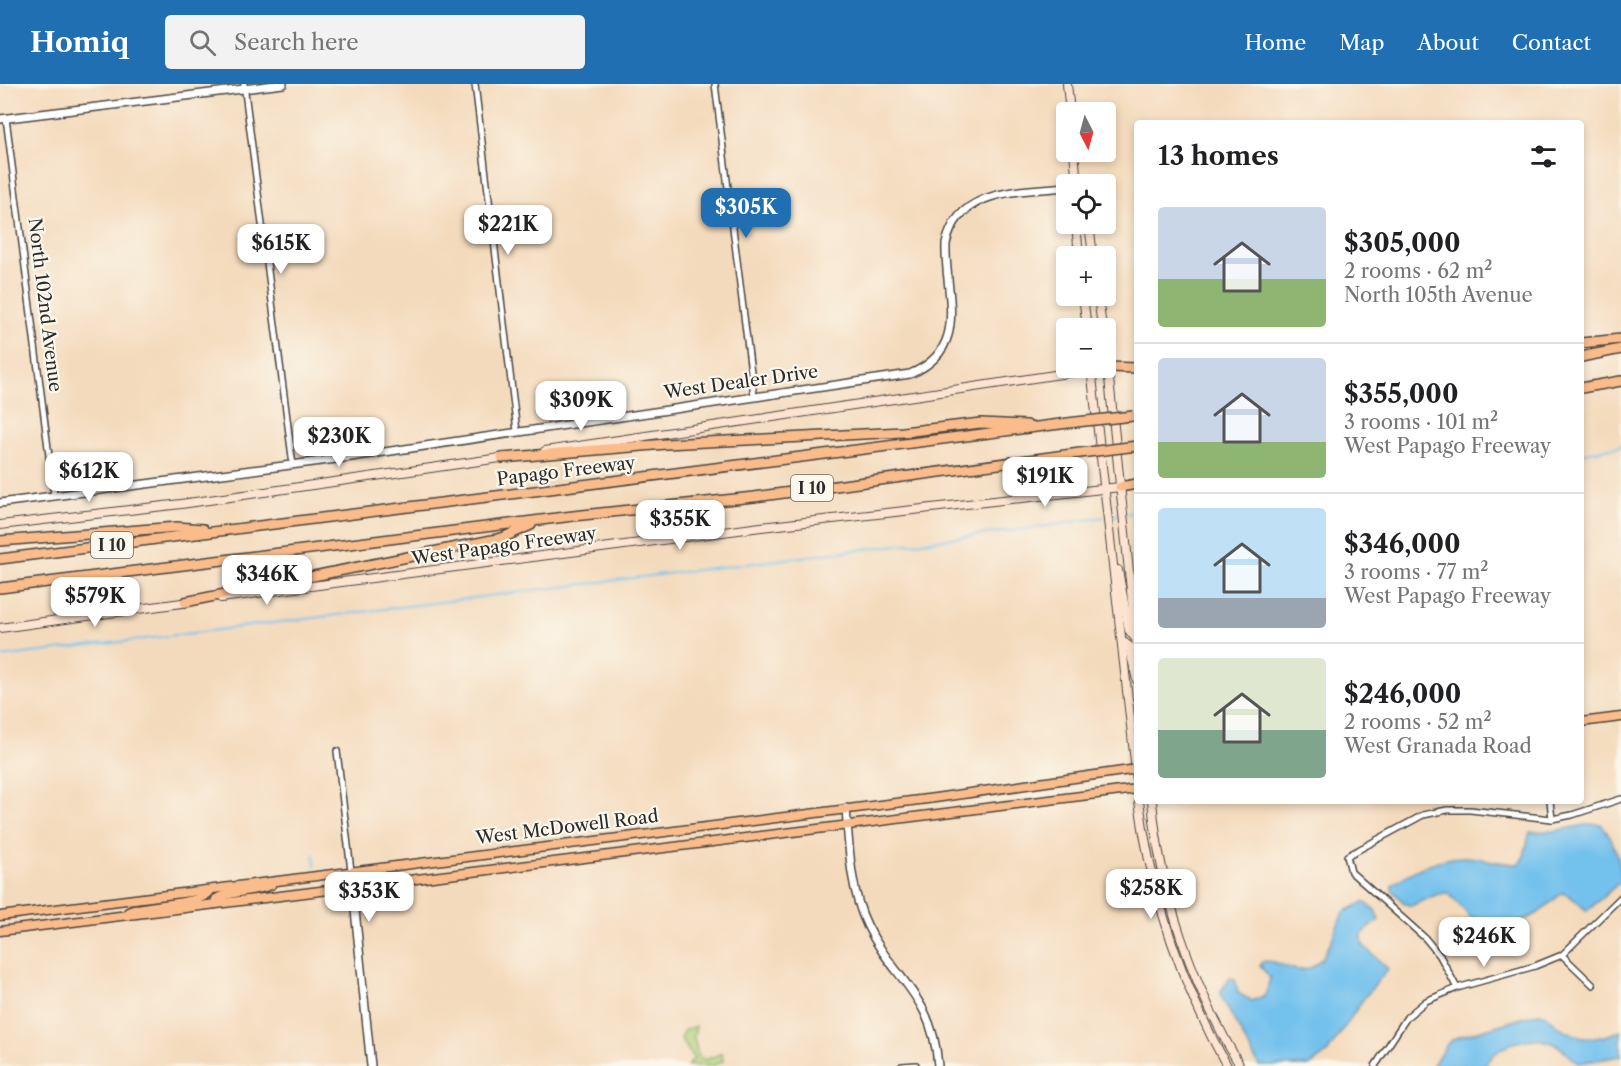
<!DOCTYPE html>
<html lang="en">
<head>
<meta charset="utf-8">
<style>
	:root { --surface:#fff; --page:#f2f2f2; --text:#202124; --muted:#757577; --line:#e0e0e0; --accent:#1f6fb2 }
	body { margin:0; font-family:"Libre Caslon Text",serif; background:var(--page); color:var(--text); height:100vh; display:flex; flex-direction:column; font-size:22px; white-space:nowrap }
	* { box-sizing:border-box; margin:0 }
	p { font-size:20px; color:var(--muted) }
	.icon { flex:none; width:33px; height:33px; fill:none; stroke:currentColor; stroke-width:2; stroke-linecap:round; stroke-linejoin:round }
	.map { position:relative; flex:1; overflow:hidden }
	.drawer { position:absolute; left:1134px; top:36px; width:450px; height:684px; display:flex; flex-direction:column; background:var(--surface); border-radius:6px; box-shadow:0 3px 9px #0003 }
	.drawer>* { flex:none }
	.needle { width:39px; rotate:174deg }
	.fabs { position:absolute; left:1056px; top:18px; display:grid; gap:12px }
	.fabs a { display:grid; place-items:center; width:60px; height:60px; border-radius:6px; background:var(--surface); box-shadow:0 3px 9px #0003; font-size:30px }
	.price { position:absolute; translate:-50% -51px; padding:0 14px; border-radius:12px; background:#fff; color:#222; font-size:20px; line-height:39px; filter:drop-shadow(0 2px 3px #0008) }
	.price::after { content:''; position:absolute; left:50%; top:36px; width:18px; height:14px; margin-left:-9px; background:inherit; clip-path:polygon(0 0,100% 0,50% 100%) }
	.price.active { background:var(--accent); color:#fff }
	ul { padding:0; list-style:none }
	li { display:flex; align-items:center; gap:18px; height:150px; padding:0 24px }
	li+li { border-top:2px solid var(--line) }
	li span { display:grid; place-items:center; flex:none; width:168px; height:120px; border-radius:6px; color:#555 }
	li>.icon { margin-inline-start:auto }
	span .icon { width:72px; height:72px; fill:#fffc; stroke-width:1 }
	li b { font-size:26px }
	h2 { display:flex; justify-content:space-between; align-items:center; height:72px; padding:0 24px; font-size:26px }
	header { display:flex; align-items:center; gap:36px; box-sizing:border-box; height:84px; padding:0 30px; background:var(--accent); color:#fff }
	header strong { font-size:28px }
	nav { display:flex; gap:33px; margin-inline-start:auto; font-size:21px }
	.search { width:420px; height:54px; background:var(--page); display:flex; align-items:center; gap:15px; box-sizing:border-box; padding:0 21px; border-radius:6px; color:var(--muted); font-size:22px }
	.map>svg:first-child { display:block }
	.green { fill:#add079; stroke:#6c7e52; stroke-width:1.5 }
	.water { fill:#73c1ed; stroke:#4f768c; stroke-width:1.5 }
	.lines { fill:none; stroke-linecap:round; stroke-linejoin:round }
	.stream { stroke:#73c1ed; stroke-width:2 }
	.minor-casing { stroke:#494541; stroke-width:8 }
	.tertiary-casing { stroke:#494541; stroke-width:10 }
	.secondary-casing { stroke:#494541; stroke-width:10 }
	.primary-casing { stroke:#494541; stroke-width:11 }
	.motorway-casing { stroke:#494541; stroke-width:12 }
	.minor { stroke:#fff; stroke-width:5 }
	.tertiary { stroke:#fff; stroke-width:7 }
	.secondary { stroke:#fde4d1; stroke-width:8 }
	.primary { stroke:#fabc8b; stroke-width:8 }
	.motorway { stroke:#fabc8b; stroke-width:9 }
	.motorway-bridge-casing { stroke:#494541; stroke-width:12; stroke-linecap:butt }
	.motorway-bridge { stroke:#fabc8b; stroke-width:9 }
	.labels { text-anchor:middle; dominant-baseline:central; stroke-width:4.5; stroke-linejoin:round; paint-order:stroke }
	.shield { fill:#fbf7ec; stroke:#696865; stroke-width:1.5 }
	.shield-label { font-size:16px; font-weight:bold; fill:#2b2b2b }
	.street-label { font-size:18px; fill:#2b2b2b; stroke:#fbf7ec }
</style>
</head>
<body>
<header>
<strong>Homiq</strong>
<div class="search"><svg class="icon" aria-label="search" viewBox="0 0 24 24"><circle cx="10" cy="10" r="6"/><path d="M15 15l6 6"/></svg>Search here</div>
<nav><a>Home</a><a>Map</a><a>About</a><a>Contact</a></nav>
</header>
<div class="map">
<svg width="1621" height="982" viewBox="0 0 1621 982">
	<rect width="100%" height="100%" fill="#fbf7ec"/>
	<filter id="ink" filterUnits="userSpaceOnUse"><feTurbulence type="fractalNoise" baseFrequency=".0167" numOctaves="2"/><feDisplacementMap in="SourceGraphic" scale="12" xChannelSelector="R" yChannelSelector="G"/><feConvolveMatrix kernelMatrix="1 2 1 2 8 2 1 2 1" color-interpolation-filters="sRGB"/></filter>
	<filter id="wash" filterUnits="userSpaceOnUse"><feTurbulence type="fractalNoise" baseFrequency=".008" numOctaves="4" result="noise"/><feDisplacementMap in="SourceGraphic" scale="24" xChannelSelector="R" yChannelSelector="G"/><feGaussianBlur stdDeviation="1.35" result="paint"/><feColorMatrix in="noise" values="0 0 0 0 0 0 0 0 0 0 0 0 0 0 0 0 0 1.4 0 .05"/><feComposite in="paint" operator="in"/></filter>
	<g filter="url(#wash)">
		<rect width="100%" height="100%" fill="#f4dabc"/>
		<!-- green -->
		<path class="green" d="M696,942L694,953L698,972L705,976L722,969L723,977L712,982H687L694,975L681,955L684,946Z"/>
		<!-- water -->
		<g class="water">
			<path d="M1590,740H1601C1614,756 1621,777 1621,797L1587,827L1570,812L1562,809L1537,830L1526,835L1482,846L1448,809L1438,810L1411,822L1404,819L1392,806V801C1414,785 1440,772 1467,773C1485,774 1502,781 1519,780L1524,772L1530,748L1555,747Z"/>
			<path d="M1364,818L1375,826L1379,836L1362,850V860L1388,885L1364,914L1327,969L1309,982H1259L1221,912V907L1230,894L1235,895L1238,909L1252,917L1266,911L1270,894L1260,881L1262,878C1274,875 1281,882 1293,885C1326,893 1332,848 1344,828Z"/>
			<path d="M1539,929C1549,930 1551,937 1558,942C1578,956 1600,957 1621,946V972L1579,979C1571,975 1565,966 1557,961C1532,948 1499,959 1484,982H1432L1448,959L1455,954Z"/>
		</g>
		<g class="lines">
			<!-- stream -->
			<g class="stream">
				<path d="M1581,370L1621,362"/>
				<path d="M1110,432L1137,428"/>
				<path d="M0,573L1042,443L1104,433"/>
				<path d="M314,771L315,782"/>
			</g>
		</g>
	</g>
	<g filter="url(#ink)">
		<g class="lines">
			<defs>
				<g id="minor">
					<path d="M244,0L293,381"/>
					<path d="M475,0L517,347"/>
					<path d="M715,0L754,312"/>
					<path d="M6,34L54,411"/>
					<path d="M337,667L351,787"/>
					<path d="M1550,717L1552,735"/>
					<path d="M1562,871L1593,901"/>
					<path d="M1457,904L1440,872L1425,854L1351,788L1347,772L1423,731L1447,726H1470L1552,735L1572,731L1621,715"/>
					<path d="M902,982L916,981"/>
					<path d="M1375,982L1407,933L1426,917L1457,904L1535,882L1562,871L1621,813"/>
				</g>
				<g id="tertiary">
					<path d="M0,35L283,0"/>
					<path d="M0,419L344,374L910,290C972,264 944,210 946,160C958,103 1021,108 1066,103"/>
					<path d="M846,724C849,762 850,806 867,841C894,897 933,910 938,982"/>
					<path d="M351,787L371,982"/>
				</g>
				<g id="secondary">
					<path d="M1067,0L1070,28"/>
					<path d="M1074,68L1077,100"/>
					<path d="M1076,140L1079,172"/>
					<path d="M1089,140L1093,172"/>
					<path d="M1083,212L1087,244"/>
					<path d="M1098,212L1102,244"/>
					<path d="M1106,266L1137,564"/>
					<path d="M1091,284L1137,696"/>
					<path d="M545,367L1108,283"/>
					<path d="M0,441L181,420L507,373"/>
					<path d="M1118,486L1129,546L1136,555"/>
					<path d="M221,514L761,443L1120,403"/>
					<path d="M0,544L189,518"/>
					<path d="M1122,557L1129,562L1137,596"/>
					<path d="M1139,717C1151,811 1181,899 1227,982"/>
					<path d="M1152,717C1160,810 1193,902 1240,982"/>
				</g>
				<g id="primary">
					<path d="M1581,638L1621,633"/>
					<path d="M215,820L216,815C232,806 254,808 271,801"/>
					<path d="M128,828C147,819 202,822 211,806"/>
					<path d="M0,832L935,714L1137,685"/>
					<path d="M0,847L1137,705"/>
				</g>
				<g id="motorway">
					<path d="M1581,259L1621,255"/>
					<path d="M1581,273L1621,265"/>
					<path d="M1108,283L1137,284"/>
					<path d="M1581,304L1621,297"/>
					<path d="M502,374L666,360L903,348L981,339L1027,341"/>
					<path d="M1120,403L1137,400"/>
					<path d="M0,457L177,443L203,445"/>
					<path d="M0,475L1076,338"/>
					<path d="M0,504L573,432L754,413L1080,369"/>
					<path d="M185,518L502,454L531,441"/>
				</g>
			</defs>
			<!-- minor casing -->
			<use href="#minor" class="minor-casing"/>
			<!-- tertiary casing -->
			<use href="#tertiary" class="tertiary-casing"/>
			<!-- secondary casing -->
			<use href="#secondary" class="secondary-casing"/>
			<!-- primary casing -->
			<use href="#primary" class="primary-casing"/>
			<!-- motorway casing -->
			<use href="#motorway" class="motorway-casing"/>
			<!-- minor -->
			<use href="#minor" class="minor"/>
			<!-- tertiary -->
			<use href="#tertiary" class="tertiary"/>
			<!-- secondary -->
			<use href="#secondary" class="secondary"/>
			<!-- primary -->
			<use href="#primary" class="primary"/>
			<!-- motorway -->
			<use href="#motorway" class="motorway"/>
			<defs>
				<g id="motorway-bridge">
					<path d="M1076,338L1133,332"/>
					<path d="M1080,369L1137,362"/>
				</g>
			</defs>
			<!-- motorway-bridge casing -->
			<use href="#motorway-bridge" class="motorway-bridge-casing"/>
			<!-- motorway-bridge -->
			<use href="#motorway-bridge" class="motorway-bridge"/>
		</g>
	</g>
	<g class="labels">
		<!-- shield labels -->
		<g class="shield">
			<rect x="791" y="391" width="42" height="26" rx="4.5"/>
			<rect x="91" y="448" width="42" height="26" rx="4.5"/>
		</g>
		<g class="shield-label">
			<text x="812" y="404">I 10</text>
			<text x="112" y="461">I 10</text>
		</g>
		<!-- street labels -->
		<g class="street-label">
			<text transform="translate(45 221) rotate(83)">North 102nd Avenue</text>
			<text transform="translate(741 298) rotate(-8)">West Dealer Drive</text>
			<text transform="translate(566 387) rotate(-7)">Papago Freeway</text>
			<text transform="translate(504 462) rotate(-8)">West Papago Freeway</text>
			<text transform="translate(567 743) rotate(-7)">West McDowell Road</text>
		</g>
	</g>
</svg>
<div class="fabs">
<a><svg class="needle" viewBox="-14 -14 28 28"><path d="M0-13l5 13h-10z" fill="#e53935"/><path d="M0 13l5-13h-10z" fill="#757577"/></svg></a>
<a><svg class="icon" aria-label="locate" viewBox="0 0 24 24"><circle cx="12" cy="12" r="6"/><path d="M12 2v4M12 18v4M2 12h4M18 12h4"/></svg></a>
<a>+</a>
<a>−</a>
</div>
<b class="price active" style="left:746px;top:155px">$305K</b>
<b class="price" style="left:508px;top:172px">$221K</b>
<b class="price" style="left:281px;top:191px">$615K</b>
<b class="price" style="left:581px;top:348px">$309K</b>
<b class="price" style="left:339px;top:384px">$230K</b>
<b class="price" style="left:89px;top:419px">$612K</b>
<b class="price" style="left:1045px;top:424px">$191K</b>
<b class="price" style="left:680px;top:467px">$355K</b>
<b class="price" style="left:267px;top:522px">$346K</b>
<b class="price" style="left:95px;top:544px">$579K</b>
<b class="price" style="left:1151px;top:836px">$258K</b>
<b class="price" style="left:369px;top:839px">$353K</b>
<b class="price" style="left:1484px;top:884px">$246K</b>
<section class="drawer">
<h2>13 homes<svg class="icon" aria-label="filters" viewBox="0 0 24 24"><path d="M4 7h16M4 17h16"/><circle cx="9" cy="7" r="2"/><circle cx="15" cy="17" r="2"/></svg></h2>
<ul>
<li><span style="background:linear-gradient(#c9d6e8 60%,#8fb573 0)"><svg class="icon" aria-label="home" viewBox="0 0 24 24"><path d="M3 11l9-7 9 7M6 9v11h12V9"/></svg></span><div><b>$305,000</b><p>2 rooms · 62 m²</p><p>North 105th Avenue</p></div></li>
<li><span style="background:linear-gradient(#c9d6e8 70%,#8fb573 0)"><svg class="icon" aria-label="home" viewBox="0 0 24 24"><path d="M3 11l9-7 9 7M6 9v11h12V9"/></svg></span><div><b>$355,000</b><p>3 rooms · 101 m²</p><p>West Papago Freeway</p></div></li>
<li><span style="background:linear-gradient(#bfe0f5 75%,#9aa5b1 0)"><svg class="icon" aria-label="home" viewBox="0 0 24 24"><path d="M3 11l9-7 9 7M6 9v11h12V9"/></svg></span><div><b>$346,000</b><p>3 rooms · 77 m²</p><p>West Papago Freeway</p></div></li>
<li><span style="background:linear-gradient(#dfe7d0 60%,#7fa58c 0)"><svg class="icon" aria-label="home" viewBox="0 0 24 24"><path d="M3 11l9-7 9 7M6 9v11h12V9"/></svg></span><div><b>$246,000</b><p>2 rooms · 52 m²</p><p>West Granada Road</p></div></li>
</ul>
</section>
</div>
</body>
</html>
